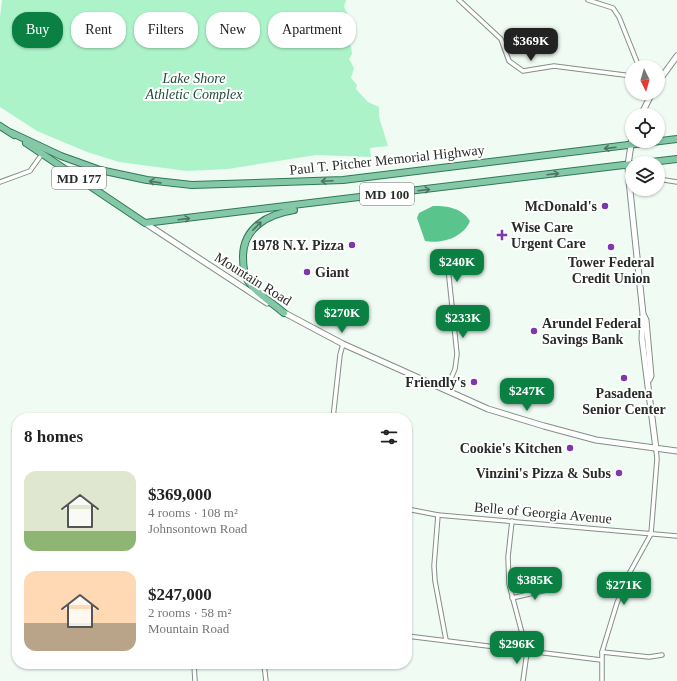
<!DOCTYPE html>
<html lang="en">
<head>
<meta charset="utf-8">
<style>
	:root { --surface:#fff; --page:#f2f2f2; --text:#222; --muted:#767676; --accent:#0b8043 }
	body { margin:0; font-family:"Times New Roman",serif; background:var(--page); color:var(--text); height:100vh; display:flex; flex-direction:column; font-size:15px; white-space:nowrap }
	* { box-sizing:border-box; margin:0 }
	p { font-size:13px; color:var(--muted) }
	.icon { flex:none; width:22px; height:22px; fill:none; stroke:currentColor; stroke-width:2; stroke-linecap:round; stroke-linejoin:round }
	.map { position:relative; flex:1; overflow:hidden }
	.side { position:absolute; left:12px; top:413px; width:400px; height:256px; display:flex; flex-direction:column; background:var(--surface); border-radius:16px; box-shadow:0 1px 3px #0004 }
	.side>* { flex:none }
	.hud { position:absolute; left:12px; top:12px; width:400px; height:36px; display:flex; gap:8px }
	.needle { width:26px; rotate:175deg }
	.tools { position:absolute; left:625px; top:60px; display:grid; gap:8px }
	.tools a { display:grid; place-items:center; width:40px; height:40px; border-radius:50%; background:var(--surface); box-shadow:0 1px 3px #0004; font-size:20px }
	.price { position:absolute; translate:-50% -34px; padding:0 9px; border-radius:8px; background:var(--accent); color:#fff; font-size:13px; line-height:26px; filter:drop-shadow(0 1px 2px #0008) }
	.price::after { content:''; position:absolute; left:50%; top:24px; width:12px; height:9px; margin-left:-6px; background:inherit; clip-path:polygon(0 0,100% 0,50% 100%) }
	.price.on { background:#222; color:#fff }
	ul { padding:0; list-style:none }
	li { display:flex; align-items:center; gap:12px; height:100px; padding:0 12px }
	li span { display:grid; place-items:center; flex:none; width:112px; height:80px; border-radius:12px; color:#555 }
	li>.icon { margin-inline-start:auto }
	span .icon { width:48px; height:48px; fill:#fffc; stroke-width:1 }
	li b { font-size:17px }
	h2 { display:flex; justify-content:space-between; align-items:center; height:48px; padding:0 12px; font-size:17px }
	.chip { padding:0 14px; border-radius:16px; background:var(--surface); box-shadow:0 1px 3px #0004; font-size:14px; line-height:36px }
	.chip.on { background:var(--accent); color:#fff }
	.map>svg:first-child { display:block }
	.green { fill:#acf3ca }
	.water { fill:#59c58d }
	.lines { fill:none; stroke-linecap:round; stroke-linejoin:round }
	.street-casing { stroke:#838e87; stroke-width:5.5 }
	.secondary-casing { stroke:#838e87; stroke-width:7 }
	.primary-casing { stroke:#2e7956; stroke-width:8 }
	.street { stroke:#fff; stroke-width:3.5 }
	.secondary { stroke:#fff; stroke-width:5 }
	.primary { stroke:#84c8a8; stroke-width:6 }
	.oneway { stroke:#517262 }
	.poi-dot { fill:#7d38ac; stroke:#fff; stroke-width:1.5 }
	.labels { text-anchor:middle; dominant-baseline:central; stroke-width:4; stroke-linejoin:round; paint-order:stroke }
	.shield { fill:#fff; stroke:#686b69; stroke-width:1 }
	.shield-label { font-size:13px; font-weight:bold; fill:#272c29 }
	.park-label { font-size:14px; font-style:italic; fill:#204c35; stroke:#fff }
	.street-label { font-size:14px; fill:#272c29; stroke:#fff }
	.poi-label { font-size:14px; font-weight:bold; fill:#272c29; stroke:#fff; text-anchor:end }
</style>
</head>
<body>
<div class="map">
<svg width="677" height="681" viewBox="0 0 677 681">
	<rect width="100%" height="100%" fill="#f0fbf4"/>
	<!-- green -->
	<path class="green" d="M2,0H346L344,7L350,18L346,42L351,46L352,54L349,59L354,68L351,78L357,85L356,89L368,102L379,107V117L388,146L370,148L371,157L316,155L228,169L187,171L119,162L87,152L37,131L0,107V17Z"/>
	<!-- water -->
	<path class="water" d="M433,206C449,206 461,208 470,221C463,238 441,244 425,241L417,218L419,213Z"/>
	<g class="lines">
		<defs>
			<g id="street">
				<path d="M459,0L501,39L509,61L523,71L554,66L632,76"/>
				<path d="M588,0L613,8L619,17L639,67"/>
				<path d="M658,179L677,182"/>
				<path d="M0,182L30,171L42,154"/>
				<path d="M442,261L448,268L457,354L455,369L446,390"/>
				<path d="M333,418L340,355L343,344"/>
				<path d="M407,509L438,515L677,536"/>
				<path d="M438,515L434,566L435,581L446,640"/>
				<path d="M512,521L508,557L509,584L527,652L523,681"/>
				<path d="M512,598L555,588"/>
				<path d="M407,636L601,660"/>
				<path d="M602,652L649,657L662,655"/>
				<path d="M194,664L195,681"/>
				<path d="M264,664L266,681"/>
				<path d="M602,681V652L617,603L630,572L651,534L657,459L656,449"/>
			</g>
			<g id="secondary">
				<path d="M658,82L677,56"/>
				<path d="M641,115L652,93"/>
				<path d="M632,138L628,165L629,181L643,314L646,320L651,376L649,380"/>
				<path d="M145,223L267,303"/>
				<path d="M281,311L343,344L488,409L544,426L596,440L677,451"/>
				<path d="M643,315L642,339L656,449"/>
			</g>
			<g id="primary">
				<path d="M0,126L14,135"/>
				<path d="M12,133L61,156L100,170L147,180L192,185L343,180L677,139"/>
				<path d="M26,143L145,223L632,164"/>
				<path d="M643,163L677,159"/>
				<path d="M284,313C273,303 256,294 248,281C244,274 243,264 243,257C243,227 269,214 294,210"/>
			</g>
		</defs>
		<!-- street casing -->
		<use href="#street" class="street-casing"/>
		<!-- secondary casing -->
		<use href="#secondary" class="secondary-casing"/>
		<!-- primary casing -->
		<use href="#primary" class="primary-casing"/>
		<!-- street -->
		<use href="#street" class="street"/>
		<!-- secondary -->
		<use href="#secondary" class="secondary"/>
		<!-- primary -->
		<use href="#primary" class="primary"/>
	</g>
	<!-- one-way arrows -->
	<defs><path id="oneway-shaft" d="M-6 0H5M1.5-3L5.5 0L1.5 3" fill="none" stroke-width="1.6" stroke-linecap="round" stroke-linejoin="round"/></defs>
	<g class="oneway">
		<use href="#oneway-shaft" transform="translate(610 148) rotate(173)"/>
		<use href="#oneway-shaft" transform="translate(553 174) rotate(-7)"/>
		<use href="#oneway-shaft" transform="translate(327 181) rotate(177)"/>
		<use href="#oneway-shaft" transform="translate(155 182) rotate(-172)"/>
		<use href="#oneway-shaft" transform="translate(424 190) rotate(-7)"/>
		<use href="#oneway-shaft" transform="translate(184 219) rotate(-7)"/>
		<use href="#oneway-shaft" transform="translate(257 226) rotate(-45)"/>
	</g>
	<!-- markers -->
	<g class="poi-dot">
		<circle cx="605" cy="206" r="4"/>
		<path d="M500 229h4v4h4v4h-4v4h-4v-4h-4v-4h4z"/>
		<circle cx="352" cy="245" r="4"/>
		<circle cx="611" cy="247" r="4"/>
		<circle cx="307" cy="272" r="4"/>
		<circle cx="534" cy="331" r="4"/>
		<circle cx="624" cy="378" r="4"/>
		<circle cx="474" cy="382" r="4"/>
		<circle cx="570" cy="448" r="4"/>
		<circle cx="619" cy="473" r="4"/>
	</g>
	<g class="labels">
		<!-- shield labels -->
		<g class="shield">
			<rect x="52" y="167" width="54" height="22" rx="3"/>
			<rect x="360" y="183" width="54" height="22" rx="3"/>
		</g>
		<g class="shield-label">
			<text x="79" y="178">MD 177</text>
			<text x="387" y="194">MD 100</text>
		</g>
		<!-- park labels -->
		<g class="park-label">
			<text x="194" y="78">Lake Shore<tspan x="194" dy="16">Athletic Complex</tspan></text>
		</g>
		<!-- street labels -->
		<g class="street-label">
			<text transform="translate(387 160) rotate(-6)">Paul T. Pitcher Memorial Highway</text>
			<text transform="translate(253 279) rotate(32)">Mountain Road</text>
			<text transform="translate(543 513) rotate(5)">Belle of Georgia Avenue</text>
		</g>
		<!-- poi labels -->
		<g class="poi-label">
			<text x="597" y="206">McDonald's</text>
			<text x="511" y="227" text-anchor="start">Wise Care<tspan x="511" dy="16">Urgent Care</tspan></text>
			<text x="344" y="245">1978 N.Y. Pizza</text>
			<text x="611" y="262" text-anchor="middle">Tower Federal<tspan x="611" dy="16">Credit Union</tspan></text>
			<text x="315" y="272" text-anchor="start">Giant</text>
			<text x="542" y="323" text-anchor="start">Arundel Federal<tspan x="542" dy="16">Savings Bank</tspan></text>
			<text x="466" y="382">Friendly's</text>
			<text x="624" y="393" text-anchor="middle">Pasadena<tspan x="624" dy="16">Senior Center</tspan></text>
			<text x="562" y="448">Cookie's Kitchen</text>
			<text x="611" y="473">Vinzini's Pizza &amp; Subs</text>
		</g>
	</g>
</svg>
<div class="tools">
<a><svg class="needle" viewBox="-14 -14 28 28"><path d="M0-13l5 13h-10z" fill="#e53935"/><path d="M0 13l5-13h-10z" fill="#767676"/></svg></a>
<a><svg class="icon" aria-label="locate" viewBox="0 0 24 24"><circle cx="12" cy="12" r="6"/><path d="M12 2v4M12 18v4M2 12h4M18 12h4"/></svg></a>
<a><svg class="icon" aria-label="layers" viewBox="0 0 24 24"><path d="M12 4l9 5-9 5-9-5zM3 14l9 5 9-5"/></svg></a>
</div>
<b class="price on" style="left:531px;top:62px">$369K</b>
<b class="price" style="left:457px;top:283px">$240K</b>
<b class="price" style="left:342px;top:334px">$270K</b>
<b class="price" style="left:463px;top:339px">$233K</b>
<b class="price" style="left:527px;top:412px">$247K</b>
<b class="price" style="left:535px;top:601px">$385K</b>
<b class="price" style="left:624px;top:606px">$271K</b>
<b class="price" style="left:517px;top:665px">$296K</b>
<div class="hud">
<a class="chip on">Buy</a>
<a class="chip">Rent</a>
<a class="chip">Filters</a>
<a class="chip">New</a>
<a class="chip">Apartment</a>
</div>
<section class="side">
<h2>8 homes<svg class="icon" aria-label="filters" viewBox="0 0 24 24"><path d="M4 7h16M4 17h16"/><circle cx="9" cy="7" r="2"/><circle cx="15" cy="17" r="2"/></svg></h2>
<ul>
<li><span style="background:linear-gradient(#dfe7d0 75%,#8fb573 0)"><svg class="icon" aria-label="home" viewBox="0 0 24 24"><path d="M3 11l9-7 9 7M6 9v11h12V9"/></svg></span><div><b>$369,000</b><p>4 rooms · 108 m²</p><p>Johnsontown Road</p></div></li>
<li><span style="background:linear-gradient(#ffd9b3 65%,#b9a48a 0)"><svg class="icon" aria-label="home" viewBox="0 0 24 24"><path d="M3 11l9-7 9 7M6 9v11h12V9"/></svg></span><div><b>$247,000</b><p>2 rooms · 58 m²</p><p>Mountain Road</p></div></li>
</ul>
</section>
</div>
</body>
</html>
